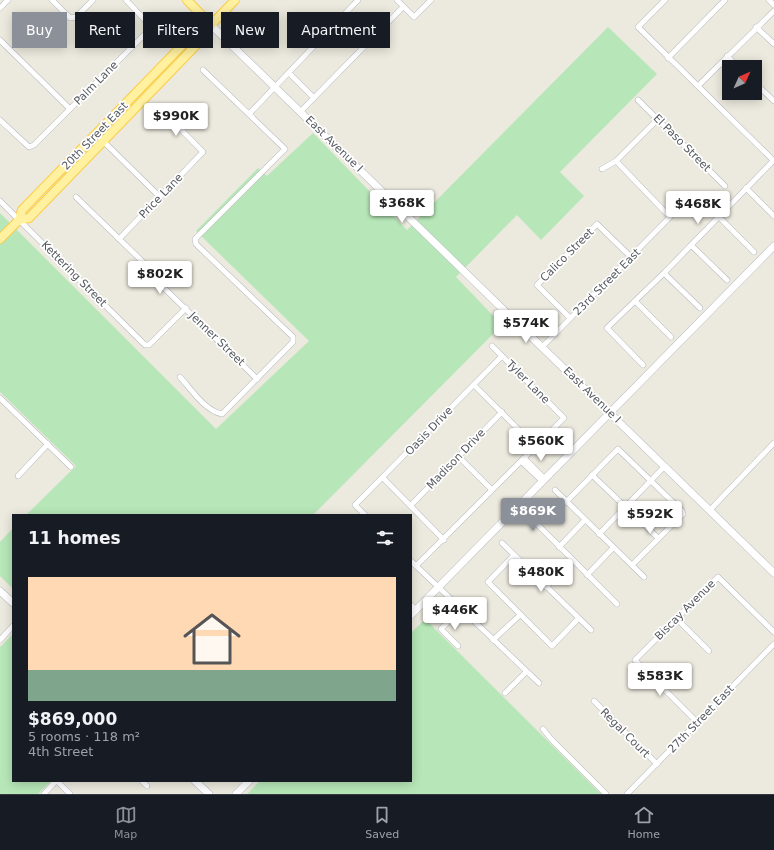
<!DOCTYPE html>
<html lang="en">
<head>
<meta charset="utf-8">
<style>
	:root { --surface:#171b24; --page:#20242c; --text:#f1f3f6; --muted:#9ea1a6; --line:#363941; --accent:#8c9099 }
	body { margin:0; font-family:"DejaVu Sans",sans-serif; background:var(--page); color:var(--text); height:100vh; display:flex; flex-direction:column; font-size:15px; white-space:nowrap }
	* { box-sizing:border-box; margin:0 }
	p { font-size:13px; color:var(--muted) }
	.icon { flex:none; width:22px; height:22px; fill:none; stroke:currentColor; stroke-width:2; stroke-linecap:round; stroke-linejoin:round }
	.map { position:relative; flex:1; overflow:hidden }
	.sheet { position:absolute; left:12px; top:514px; width:400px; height:268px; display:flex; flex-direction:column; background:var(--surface); border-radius:0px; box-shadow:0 2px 10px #0003 }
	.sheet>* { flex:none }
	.hud { position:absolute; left:12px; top:12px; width:400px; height:36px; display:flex; gap:8px }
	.needle { width:26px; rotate:45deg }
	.buttons { position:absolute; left:722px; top:60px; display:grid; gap:8px }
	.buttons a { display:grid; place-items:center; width:40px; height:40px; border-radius:0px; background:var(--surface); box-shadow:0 2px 10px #0003; font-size:20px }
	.price { position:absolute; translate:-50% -34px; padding:0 9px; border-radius:4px; background:#fff; color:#222; font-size:13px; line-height:26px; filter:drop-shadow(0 1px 2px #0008) }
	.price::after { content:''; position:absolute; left:50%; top:24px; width:12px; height:9px; margin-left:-6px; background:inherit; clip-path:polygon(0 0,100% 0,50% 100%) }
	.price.current { background:var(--accent); color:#fff }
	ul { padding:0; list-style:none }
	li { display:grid; align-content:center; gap:8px; height:212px; padding:0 16px }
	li+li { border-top:1px solid var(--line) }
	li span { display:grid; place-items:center; height:124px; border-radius:0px; color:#555 }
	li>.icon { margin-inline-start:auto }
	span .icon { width:72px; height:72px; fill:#fffc; stroke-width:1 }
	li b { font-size:17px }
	h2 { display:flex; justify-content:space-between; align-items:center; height:48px; padding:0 16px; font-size:17px }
	.tag { padding:0 14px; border-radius:0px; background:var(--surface); box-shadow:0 2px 10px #0003; font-size:14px; line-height:36px }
	.tag.current { background:var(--accent); color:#fff }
	.dock { display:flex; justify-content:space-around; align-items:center; height:56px; border-top:1px solid var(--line); background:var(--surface); font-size:11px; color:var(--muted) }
	.dock a { display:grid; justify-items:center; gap:2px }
	.dock .current { color:var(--accent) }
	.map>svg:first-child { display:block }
	.grass { fill:#b7e7b8 }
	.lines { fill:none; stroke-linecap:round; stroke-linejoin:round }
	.street-casing { stroke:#b6b9bf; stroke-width:6 }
	.secondary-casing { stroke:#b7bbc2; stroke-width:8 }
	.primary-casing { stroke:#fccd47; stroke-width:10 }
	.street { stroke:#fff; stroke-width:5 }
	.secondary { stroke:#fff; stroke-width:7 }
	.primary { stroke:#fff1a0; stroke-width:8 }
	.labels { text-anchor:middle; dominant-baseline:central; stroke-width:3.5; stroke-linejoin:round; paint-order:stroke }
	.street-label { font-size:11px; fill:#575b61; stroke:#fff }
</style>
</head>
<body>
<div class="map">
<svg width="774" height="794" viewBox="0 0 774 794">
	<rect width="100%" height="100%" fill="#ece9de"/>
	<!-- grass -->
	<g class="grass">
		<path d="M608,27L657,74L560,172L584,196L541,240L517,215L456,277L502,325L313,515H26L76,466L0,392V213L216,429L309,341L196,231L258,168L267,176L313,133L407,230Z"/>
		<path d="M13,528V589L0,576V542Z"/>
		<path d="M425,619L601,794H247L260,781H411V633Z"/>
		<path d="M13,634V781H51L38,794H0V647Z"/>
	</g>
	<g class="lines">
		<defs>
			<g id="street">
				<path d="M52,0L70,18L76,17L93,0"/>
				<path d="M397,0L414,17L431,0"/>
				<path d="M665,0L638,27L774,161"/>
				<path d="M769,0L774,5"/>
				<path d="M0,8L8,0"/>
				<path d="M756,27L774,44"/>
				<path d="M0,40L70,109"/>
				<path d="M727,56L738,67"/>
				<path d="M668,58L725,0"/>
				<path d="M289,73L314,98"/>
				<path d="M755,83L774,101"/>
				<path d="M698,86L774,11"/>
				<path d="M638,100L725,186"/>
				<path d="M300,112L403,7"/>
				<path d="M249,114L358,0"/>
				<path d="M0,120L29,147L34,145L146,33L148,25L144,19L126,0"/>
				<path d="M96,134L160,197"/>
				<path d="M602,169L616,161L658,119"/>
				<path d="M746,188L774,216"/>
				<path d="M76,197L146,265L159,283L257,379"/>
				<path d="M0,201L145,345H149L186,308"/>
				<path d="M718,216L754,252"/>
				<path d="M119,239L203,152L162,110"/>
				<path d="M691,245L727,280"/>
				<path d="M664,273L700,308"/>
				<path d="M635,301L671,337"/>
				<path d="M570,318L537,285L597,224L632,258"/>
				<path d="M543,346L670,217L616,161"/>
				<path d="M643,365L607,328L664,273L773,161"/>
				<path d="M180,377C191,389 205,411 222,414L293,342V337L196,244L195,239L285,149L203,70"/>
				<path d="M474,385L535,446"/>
				<path d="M0,398L71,467"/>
				<path d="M458,456L492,490"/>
				<path d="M524,458L545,479"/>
				<path d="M521,461L543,482"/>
				<path d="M592,475L658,538"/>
				<path d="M18,476L48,444"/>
				<path d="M383,478L444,540"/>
				<path d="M555,490L644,577"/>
				<path d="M566,502L618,449L682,511L683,514L632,565"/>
				<path d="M411,505L502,412"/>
				<path d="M519,506L617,604"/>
				<path d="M710,510L774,443"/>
				<path d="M365,515L355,505L502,356"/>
				<path d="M599,534L665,466"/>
				<path d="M502,543L591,630"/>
				<path d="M559,547L585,520"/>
				<path d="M514,555L488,582L552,646L578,619"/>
				<path d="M411,561L539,683"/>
				<path d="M416,566L564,418L492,346"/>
				<path d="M587,575L613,548"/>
				<path d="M546,587L572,560"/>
				<path d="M411,605L416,610"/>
				<path d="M677,619L709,651"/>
				<path d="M0,640L13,626"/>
				<path d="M493,640L520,615"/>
				<path d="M458,646L441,629L462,608"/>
				<path d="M505,693L526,672"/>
				<path d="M594,701L657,764"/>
				<path d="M697,722L635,660L718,577L774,632"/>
				<path d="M543,729L551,739L606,794"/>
				<path d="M57,781L70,794"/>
				<path d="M142,781L147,786"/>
				<path d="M44,794L56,781"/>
				<path d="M627,794L774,644"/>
			</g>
			<g id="secondary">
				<path d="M211,25L774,573"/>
				<path d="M0,591L13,603"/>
				<path d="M411,615L774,246"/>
				<path d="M195,781L209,794"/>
				<path d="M236,794L249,781"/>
			</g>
			<g id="primary">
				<path d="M187,0L211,25"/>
				<path d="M19,220L29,218L205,36L211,25L235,0"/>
				<path d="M0,239L19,220L22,210L197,30L211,25"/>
			</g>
		</defs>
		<!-- street casing -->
		<use href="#street" class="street-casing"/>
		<!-- secondary casing -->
		<use href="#secondary" class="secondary-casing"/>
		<!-- primary casing -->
		<use href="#primary" class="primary-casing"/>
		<!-- street -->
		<use href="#street" class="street"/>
		<!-- secondary -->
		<use href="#secondary" class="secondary"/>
		<!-- primary -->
		<use href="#primary" class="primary"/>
	</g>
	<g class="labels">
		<!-- street labels -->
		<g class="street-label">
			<text transform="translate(96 83) rotate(-45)">Palm Lane</text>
			<text transform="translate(95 136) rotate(-46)">20th Street East</text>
			<text transform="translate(682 143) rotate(45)">El Paso Street</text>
			<text transform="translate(334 144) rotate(44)">East Avenue I</text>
			<text transform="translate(161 196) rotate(-46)">Price Lane</text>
			<text transform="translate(567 255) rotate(-45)">Calico Street</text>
			<text transform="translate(74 274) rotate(45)">Kettering Street</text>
			<text transform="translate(607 282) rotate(-45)">23rd Street East</text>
			<text transform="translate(217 339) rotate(44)">Jenner Street</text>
			<text transform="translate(528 382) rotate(45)">Tyler Lane</text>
			<text transform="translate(592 395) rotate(44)">East Avenue I</text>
			<text transform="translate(429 431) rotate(-46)">Oasis Drive</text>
			<text transform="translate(456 459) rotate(-46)">Madison Drive</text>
			<text transform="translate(685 610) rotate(-45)">Biscay Avenue</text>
			<text transform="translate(701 719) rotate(-46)">27th Street East</text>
			<text transform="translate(625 733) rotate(45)">Regal Court</text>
		</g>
	</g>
</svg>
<div class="buttons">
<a><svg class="needle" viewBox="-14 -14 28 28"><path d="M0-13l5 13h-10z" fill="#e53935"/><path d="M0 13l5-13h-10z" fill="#9ea1a6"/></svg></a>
</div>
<b class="price" style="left:176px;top:137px">$990K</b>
<b class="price" style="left:402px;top:224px">$368K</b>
<b class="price" style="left:698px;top:225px">$468K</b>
<b class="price" style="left:160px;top:295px">$802K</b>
<b class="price" style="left:526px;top:344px">$574K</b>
<b class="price" style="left:541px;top:462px">$560K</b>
<b class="price current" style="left:533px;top:532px">$869K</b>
<b class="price" style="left:650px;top:535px">$592K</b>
<b class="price" style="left:541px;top:593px">$480K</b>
<b class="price" style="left:455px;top:631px">$446K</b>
<b class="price" style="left:660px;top:697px">$583K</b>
<div class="hud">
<a class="tag current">Buy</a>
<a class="tag">Rent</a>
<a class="tag">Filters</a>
<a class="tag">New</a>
<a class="tag">Apartment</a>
</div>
<section class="sheet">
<h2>11 homes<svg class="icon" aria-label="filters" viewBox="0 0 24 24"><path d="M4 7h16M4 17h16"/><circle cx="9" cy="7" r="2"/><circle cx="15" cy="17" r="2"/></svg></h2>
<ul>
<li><span style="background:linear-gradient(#ffd9b3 75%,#7fa58c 0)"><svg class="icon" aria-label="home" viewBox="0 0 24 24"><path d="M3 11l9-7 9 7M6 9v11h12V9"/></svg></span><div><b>$869,000</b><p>5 rooms · 118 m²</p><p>4th Street</p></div></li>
</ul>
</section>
</div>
<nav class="dock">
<a class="current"><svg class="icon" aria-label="map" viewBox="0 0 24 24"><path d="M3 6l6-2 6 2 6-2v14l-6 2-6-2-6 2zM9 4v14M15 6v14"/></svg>Map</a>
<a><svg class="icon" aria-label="saved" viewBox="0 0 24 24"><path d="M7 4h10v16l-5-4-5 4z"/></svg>Saved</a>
<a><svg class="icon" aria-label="home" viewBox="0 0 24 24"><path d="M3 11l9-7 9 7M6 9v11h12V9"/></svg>Home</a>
</nav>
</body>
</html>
